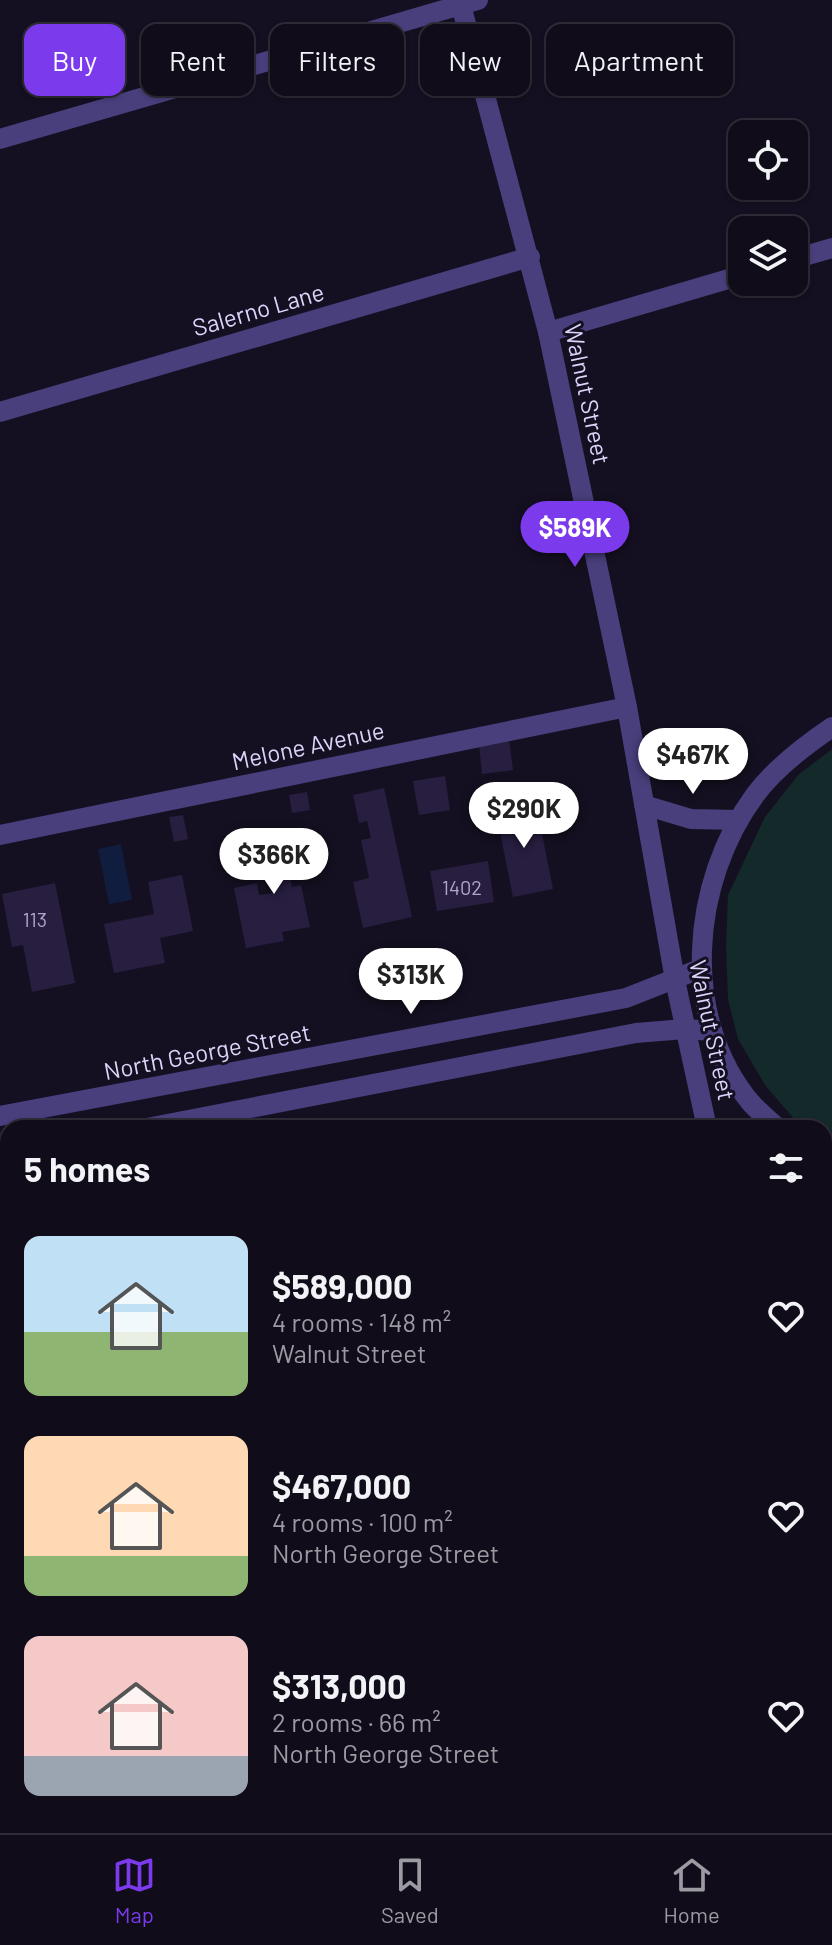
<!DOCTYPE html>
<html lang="en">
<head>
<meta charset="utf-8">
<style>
	:root { --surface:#100c19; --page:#191522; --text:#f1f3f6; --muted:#9c9ba2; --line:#302c38; --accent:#7c3aed }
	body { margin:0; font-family:Barlow,sans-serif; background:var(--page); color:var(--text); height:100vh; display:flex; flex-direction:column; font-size:30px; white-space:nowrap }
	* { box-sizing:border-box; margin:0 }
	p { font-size:26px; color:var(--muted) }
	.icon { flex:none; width:44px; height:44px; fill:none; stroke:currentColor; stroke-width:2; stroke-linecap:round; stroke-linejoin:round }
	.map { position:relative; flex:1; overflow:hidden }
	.drawer { position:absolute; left:0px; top:1120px; width:832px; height:714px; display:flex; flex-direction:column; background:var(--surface); border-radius:24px 24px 0 0; box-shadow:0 2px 6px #0004,0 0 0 2px var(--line) }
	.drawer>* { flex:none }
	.hud { position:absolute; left:24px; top:24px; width:784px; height:72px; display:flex; gap:16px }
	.fabs { position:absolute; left:728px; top:120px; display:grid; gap:16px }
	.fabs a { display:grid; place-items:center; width:80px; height:80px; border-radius:16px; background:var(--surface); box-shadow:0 2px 6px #0004,0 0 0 2px var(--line); font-size:40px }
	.price { position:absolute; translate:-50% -68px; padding:0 18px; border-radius:28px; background:#fff; color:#222; font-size:26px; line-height:52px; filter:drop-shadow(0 2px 4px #0008) }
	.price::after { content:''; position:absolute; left:50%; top:48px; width:24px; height:18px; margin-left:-12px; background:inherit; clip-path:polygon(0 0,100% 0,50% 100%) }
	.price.selected { background:var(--accent); color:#fff }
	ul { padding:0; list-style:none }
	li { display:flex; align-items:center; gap:24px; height:200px; padding:0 24px }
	li span { display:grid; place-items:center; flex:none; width:224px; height:160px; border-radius:16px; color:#555 }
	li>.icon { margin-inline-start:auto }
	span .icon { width:96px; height:96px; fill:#fffc; stroke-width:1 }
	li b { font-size:34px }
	h2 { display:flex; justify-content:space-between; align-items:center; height:96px; padding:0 24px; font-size:34px }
	.chip { padding:0 28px; border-radius:16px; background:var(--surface); box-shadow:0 2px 6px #0004,0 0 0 2px var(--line); font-size:28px; line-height:72px }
	.chip.selected { background:var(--accent); color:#fff }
	.tab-bar { display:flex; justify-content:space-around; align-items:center; height:112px; border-top:2px solid var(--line); background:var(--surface); font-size:22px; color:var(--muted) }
	.tab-bar a { display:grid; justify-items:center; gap:4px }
	.tab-bar .selected { color:var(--accent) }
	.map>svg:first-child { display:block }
	.green { fill:#13292a }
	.water { fill:#101d3f }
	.building { fill:#281e40 }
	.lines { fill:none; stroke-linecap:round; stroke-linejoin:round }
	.minor { stroke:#483f7c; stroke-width:20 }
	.labels { text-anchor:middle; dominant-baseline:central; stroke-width:6; stroke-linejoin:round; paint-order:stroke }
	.number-label { font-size:20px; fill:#b0a6cc }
	.street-label { font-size:24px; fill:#ddd4fb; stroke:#151021 }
</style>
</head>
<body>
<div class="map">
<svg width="832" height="1833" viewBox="0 0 832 1833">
	<rect width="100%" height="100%" fill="#151021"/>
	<!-- green -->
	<path class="green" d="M832,749V1154L824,1147V1128L801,1127L765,1085L738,1039L728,999L726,946L728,895L765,817L798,775Z"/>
	<!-- water -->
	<path class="water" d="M121,844L132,900L109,904L98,849Z"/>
	<!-- building -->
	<g class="building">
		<path d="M509,740L513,770L482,774L479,744Z"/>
		<path d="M445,776L450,810L419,815L413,781Z"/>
		<path d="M384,788L412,917L363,928L353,882L369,878L361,840L371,838L367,821L359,823L353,795Z"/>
		<path d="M307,792L310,810L292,813L289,795Z"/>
		<path d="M536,804L553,889L513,897L496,812Z"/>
		<path d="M183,815L188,839L174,842L169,817Z"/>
		<path d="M294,829L300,860L288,862L292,887L301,885L310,927L282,932L284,941L246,948L234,888L257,883L259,895L274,893L263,835Z"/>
		<path d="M488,861L494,902L437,911L430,871Z"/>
		<path d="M182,875L193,931L160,938L165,963L114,973L104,924L154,914L148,882Z"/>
		<path d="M55,883L75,983L32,992L23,945L12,947L2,894Z"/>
	</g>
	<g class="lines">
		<!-- minor -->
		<g class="minor">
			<path d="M461,5L548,332L627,707L675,980L707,1128"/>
			<path d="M0,139L478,0"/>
			<path d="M794,259L832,248"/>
			<path d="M548,332L742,275"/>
			<path d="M0,412L530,257"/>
			<path d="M644,805L691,819L738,820"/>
			<path d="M0,835L627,707"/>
			<path d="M0,1116L626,998L702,968"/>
			<path d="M147,1128L636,1033L685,1029L712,1031"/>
			<path d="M778,1128C769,1120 759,1112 751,1103C679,1017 691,882 755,795C775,768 804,746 832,727"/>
			<path d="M0,1156L8,1155"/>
			<path d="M824,1166L832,1170"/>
			<path d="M0,1301L8,1344"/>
			<path d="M0,1461L8,1459"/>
			<path d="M824,1603L832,1601"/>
			<path d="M824,1718L832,1759"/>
			<path d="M102,1826L103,1833"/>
			<path d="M21,1833L57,1826"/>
		</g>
	</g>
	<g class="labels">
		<!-- number labels -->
		<g class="number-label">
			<text x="462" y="887">1402</text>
			<text x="35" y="919">113</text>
		</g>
		<!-- street labels -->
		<g class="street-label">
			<text transform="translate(258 309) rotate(-16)">Salerno Lane</text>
			<text transform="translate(588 394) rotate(78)">Walnut Street</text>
			<text transform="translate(308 745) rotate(-12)">Melone Avenue</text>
			<text transform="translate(713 1030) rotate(78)">Walnut Street</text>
			<text transform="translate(207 1051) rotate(-11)">North George Street</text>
		</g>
	</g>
</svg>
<div class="fabs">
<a><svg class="icon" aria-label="locate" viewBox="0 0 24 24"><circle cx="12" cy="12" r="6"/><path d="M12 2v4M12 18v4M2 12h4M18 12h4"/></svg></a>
<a><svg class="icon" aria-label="layers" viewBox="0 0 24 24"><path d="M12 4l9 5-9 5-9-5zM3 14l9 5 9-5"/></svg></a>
</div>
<b class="price selected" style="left:575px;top:569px">$589K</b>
<b class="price" style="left:693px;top:796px">$467K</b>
<b class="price" style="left:524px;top:850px">$290K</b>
<b class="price" style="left:274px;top:896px">$366K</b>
<b class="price" style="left:411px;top:1016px">$313K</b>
<div class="hud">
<a class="chip selected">Buy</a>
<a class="chip">Rent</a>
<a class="chip">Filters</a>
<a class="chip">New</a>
<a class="chip">Apartment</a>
</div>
<section class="drawer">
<h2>5 homes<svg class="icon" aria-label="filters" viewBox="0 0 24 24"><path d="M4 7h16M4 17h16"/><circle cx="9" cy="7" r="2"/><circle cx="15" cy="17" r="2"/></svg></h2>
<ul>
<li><span style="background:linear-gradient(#bfe0f5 60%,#8fb573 0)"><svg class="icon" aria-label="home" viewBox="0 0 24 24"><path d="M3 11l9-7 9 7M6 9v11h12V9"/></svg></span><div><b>$589,000</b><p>4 rooms · 148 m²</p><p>Walnut Street</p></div><svg class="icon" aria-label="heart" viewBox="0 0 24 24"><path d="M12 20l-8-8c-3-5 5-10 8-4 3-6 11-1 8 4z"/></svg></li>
<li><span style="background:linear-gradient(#ffd9b3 75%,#8fb573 0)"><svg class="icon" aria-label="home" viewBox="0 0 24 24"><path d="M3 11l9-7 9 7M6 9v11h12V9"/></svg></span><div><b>$467,000</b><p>4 rooms · 100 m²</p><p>North George Street</p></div><svg class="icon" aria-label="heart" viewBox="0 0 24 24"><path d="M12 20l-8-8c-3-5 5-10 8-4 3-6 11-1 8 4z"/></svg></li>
<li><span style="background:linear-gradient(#f6c9c9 75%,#9aa5b1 0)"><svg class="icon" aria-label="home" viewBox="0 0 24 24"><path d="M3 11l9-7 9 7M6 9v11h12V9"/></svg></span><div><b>$313,000</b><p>2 rooms · 66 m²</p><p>North George Street</p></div><svg class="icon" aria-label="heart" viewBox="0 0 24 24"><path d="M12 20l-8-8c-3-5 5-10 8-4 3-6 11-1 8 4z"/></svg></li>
</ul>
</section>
</div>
<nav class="tab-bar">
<a class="selected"><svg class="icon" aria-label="map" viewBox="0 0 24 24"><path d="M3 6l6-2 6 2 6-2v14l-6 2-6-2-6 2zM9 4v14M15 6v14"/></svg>Map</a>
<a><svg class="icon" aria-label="saved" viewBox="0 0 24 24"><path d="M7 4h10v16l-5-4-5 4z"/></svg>Saved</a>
<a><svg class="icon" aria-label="home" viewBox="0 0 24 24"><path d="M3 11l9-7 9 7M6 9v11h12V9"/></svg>Home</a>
</nav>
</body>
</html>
